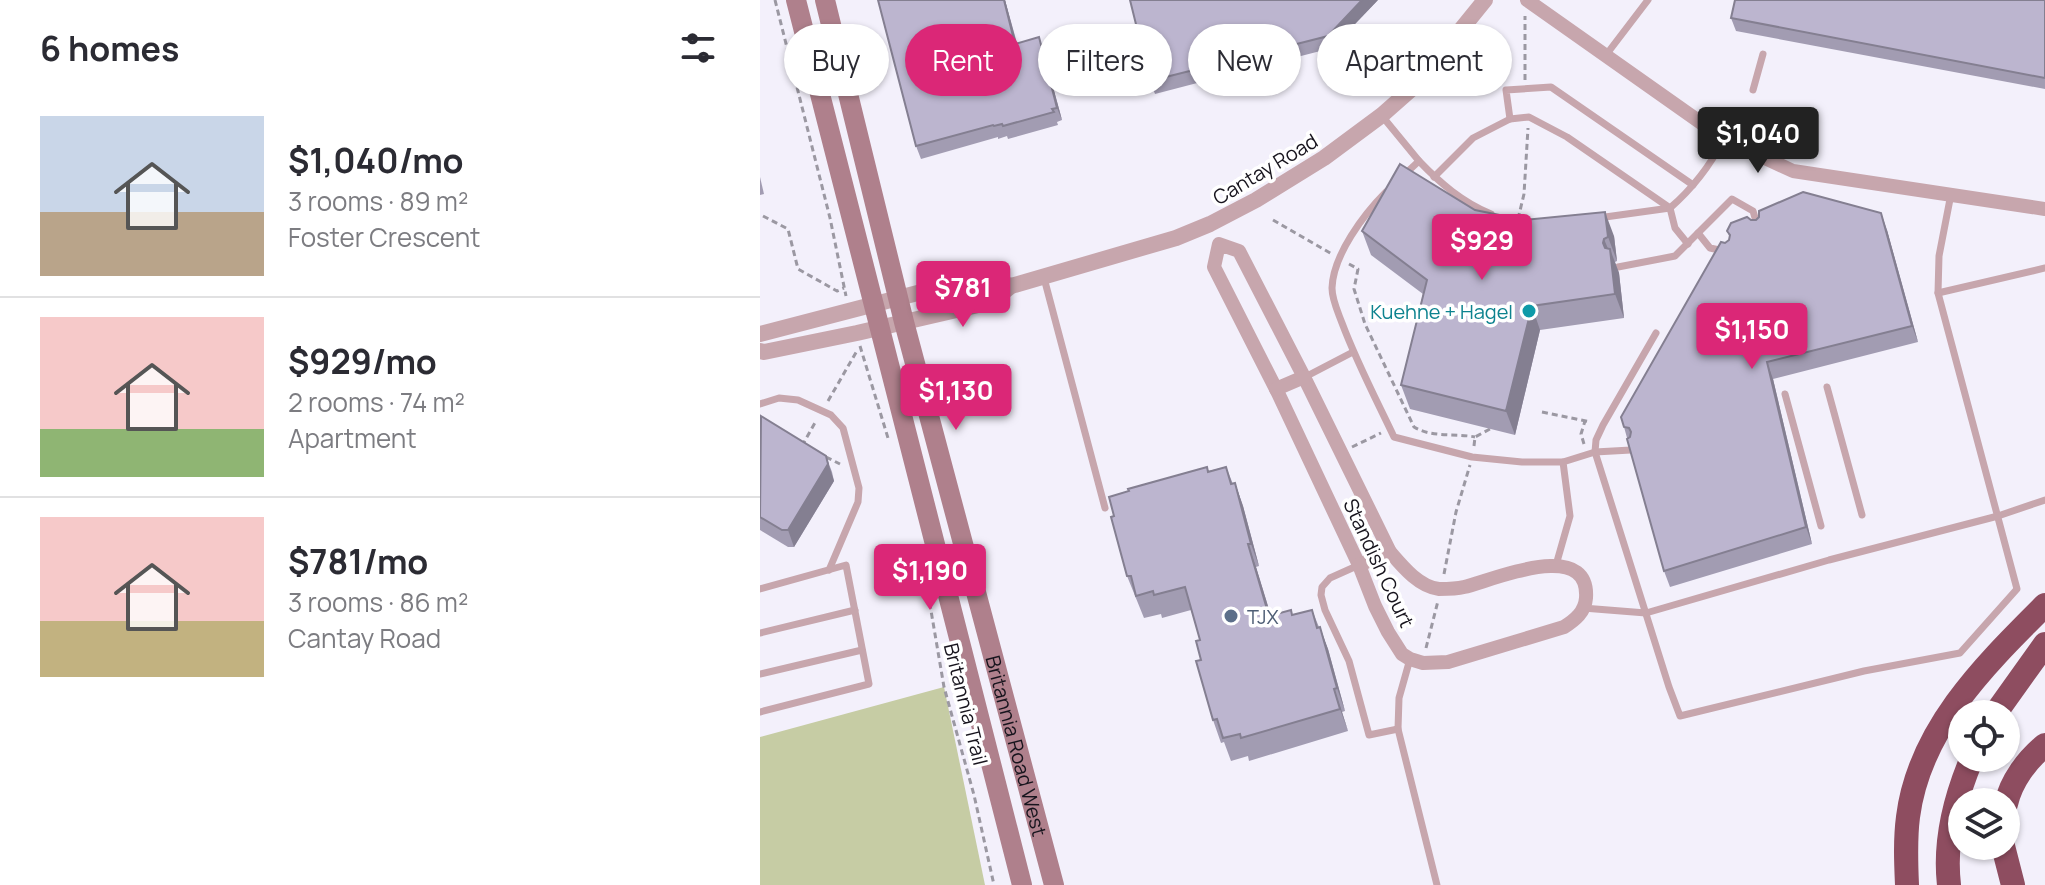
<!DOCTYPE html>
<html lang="en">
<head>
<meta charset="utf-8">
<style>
	:root { --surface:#fff; --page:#f7f7f7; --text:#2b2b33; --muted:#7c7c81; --line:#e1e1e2; --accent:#db2777 }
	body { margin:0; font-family:Manrope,sans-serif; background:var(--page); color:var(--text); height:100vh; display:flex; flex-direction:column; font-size:30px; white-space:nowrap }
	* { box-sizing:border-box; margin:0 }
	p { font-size:26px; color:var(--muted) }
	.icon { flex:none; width:44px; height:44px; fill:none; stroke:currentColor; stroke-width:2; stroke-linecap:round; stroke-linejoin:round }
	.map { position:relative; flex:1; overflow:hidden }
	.sheet { display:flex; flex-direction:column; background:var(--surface); width:760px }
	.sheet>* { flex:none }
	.guide { position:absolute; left:24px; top:24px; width:760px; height:72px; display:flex; gap:16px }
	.buttons { position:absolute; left:1188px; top:700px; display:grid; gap:16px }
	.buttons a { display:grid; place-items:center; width:72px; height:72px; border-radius:50%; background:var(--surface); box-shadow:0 2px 6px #0004; font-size:40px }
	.price { position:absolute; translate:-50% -68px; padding:0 18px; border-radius:8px; background:var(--accent); color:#fff; font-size:26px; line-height:52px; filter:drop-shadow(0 2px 4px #0008) }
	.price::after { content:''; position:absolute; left:50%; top:48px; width:24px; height:18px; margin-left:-12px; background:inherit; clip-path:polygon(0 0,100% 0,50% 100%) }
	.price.selected { background:#222; color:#fff }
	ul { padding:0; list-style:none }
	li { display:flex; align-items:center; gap:24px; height:200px; padding:0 40px }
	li+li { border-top:2px solid var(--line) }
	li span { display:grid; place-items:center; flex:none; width:224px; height:160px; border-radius:0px; color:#555 }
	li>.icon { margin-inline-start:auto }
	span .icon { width:96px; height:96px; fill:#fffc; stroke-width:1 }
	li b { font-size:34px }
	h2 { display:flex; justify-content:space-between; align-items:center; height:96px; padding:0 40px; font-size:34px }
	.tag { padding:0 28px; border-radius:36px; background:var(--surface); box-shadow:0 2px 6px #0004; font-size:28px; line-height:72px }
	.tag.selected { background:var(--accent); color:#fff }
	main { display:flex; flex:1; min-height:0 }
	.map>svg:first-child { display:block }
	.green { fill:#c6cca4 }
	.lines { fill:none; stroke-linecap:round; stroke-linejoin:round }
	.path { stroke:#9b98a2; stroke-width:3; stroke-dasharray:6 4; stroke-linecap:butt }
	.service { stroke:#c7a6ad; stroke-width:7 }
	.minor { stroke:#c7a6ad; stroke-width:14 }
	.tertiary { stroke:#c7a6ad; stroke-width:16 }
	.secondary { stroke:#af808c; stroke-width:20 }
	.motorway { stroke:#8e4d60; stroke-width:24 }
	.wall { fill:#a29cb2 }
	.shaded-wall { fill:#847f91 }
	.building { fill:#bcb5cf; stroke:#847f91; stroke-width:2 }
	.culture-dot { fill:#0f9aa8; stroke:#fff; stroke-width:3 }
	.service-dot { fill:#5c6f8a; stroke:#fff; stroke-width:3 }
	.labels { text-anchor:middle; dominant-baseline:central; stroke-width:7; stroke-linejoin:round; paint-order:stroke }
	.street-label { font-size:20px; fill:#17141d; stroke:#fff }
	.culture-label { font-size:20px; fill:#0d838f; stroke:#fff; text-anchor:end }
	.service-label { font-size:20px; fill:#4e5e75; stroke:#fff; text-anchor:start }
</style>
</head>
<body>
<main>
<section class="sheet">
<h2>6 homes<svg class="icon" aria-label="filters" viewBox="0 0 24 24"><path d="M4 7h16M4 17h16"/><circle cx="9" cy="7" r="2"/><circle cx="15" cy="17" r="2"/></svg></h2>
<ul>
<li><span style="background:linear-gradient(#c9d6e8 60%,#b9a48a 0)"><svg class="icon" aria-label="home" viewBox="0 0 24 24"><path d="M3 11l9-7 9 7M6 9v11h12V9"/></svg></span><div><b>$1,040/mo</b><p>3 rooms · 89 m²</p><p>Foster Crescent</p></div></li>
<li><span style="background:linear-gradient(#f6c9c9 70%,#8fb573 0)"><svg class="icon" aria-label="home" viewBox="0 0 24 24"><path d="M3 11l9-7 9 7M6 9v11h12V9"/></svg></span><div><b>$929/mo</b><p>2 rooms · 74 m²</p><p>Apartment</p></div></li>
<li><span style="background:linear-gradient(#f6c9c9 65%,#c2b280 0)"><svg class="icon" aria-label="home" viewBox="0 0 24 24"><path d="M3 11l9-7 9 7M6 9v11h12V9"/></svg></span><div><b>$781/mo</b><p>3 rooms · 86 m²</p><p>Cantay Road</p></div></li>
</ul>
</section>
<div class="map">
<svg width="1285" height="885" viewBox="0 0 1285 885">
	<rect width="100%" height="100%" fill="#f3f0fb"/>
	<!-- green -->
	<path class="green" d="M184,687L225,885H0V737Z"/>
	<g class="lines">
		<!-- path -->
		<g class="path">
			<path d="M15,0L70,218L86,296"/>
			<path d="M765,80V16"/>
			<path d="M3,216L28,229L38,269L77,291L84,288"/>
			<path d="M758,219L764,194L768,128"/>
			<path d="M513,220L572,254"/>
			<path d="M589,264L598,269L594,289L605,324L654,427C672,438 695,433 715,437"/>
			<path d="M100,346L128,438"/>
			<path d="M68,401L98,349"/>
			<path d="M782,412L831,422"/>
			<path d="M824,444L821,434L825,421"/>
			<path d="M45,445L43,444L56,421"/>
			<path d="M714,446L715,437L730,429"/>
			<path d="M592,447L621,433"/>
			<path d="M66,457L80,464"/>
			<path d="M684,574L696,512L710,465"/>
			<path d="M168,593L184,687L214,795L234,885"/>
			<path d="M666,648L678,601"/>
		</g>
		<!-- service -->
		<g class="service">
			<path d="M846,55L888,0"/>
			<path d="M993,90L1003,54"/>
			<path d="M622,116L659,161L644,175"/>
			<path d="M750,119L746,90L791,87L933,185"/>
			<path d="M659,161C680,183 702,202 731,214"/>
			<path d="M674,177L713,138L750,119L769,117L807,137L910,208"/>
			<path d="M626,192C604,214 573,255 572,288C572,300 578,312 582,323C597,363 616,399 634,437L712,457L762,462H803"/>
			<path d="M838,218L910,208"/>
			<path d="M938,233L950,248L964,251"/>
			<path d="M928,244L915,228L910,208C932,189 951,164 964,139"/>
			<path d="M858,267L915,256L972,199L993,211L998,228"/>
			<path d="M284,278L345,508"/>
			<path d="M1178,293L1285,268"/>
			<path d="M896,333L843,425L836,440L835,452L909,687L920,716L1104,671L1200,653L1257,589L1178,293L1179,256L1191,194"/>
			<path d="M545,377L593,352"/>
			<path d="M1067,387L1102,515"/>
			<path d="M1025,394L1061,526"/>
			<path d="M0,404L19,398L38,400L71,415L83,428L99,488L98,502L69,570"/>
			<path d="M599,565L570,578L562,587L561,595L565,610L589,661L609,735L638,729"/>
			<path d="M796,565L810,516L803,462L835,452L871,450"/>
			<path d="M0,589L86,565L109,684L0,712"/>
			<path d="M823,608L886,613L1069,560L1238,516L1285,500"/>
			<path d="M0,633L95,610"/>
			<path d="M650,659L639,698L638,729L677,885"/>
			<path d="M0,674L102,650"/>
		</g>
		<!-- minor -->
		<g class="minor">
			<path d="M767,0L964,139L1033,171L1285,209"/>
			<path d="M459,244L479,251L544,377L630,552C642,566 659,587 679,589C687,589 696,589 704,587C731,581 830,537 826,598C825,612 815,620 804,627L688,662L663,663L650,659L642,654L628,632L615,606L599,565L518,393L454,267Z"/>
			<path d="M516,389L544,377"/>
			<path d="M599,565L630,552"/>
		</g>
		<!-- tertiary -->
		<g class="tertiary">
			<path d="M0,334L219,277L251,286"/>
			<path d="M0,351L4,352L97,333L231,302L251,286L416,238L450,224L496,200L564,158L622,115L656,85L725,0"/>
		</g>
		<!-- secondary -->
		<g class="secondary">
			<path d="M36,0L262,885"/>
			<path id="s1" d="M65,0L144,322L294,885"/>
		</g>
		<!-- motorway -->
		<g class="motorway">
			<path d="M1235,714L1285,644"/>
			<path d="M1246,804C1251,781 1267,760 1285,745"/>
			<path d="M1243,846L1253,885"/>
			<path d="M1147,885C1146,862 1145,840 1148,817C1159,729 1225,665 1285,605"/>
			<path d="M1189,885C1184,842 1195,798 1212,758"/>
		</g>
	</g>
	<!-- wall -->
	<g class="wall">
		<path d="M245,0L257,43L283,50L302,120L297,122L298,125L248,139L247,136L238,139V137L161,159L156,146Z"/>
		<path d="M618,0L572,48L395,94L390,81Z"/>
		<path d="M1285,0V89L976,31L971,18Z"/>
		<path d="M0,177L4,194L0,195Z"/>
		<path d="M715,210L854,236L857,261L855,262L859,273L864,318L780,330L755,435L650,409L641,385L663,294L611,255L602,231Z"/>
		<path d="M991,220L1127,230L1158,342L1013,379L1052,544L910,587L904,571L864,427L969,240L970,238L967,231Z"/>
		<path d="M0,417L66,456L72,472L74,481L34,547H28L0,530Z"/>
		<path d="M466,467L473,484L475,483L483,506L499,566L496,567L511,616L533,615L552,610L568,649L585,711L582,712L588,731L489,761L488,756L471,761L464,742L461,743L453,720L441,660L440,640L431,610L402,618L401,614L384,618L367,576L448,471Z"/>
	</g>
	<!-- shaded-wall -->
	<g class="shaded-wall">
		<path d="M244,0H245L260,56L255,44Z"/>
		<path d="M602,0H618L572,48L568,36Z"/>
		<path d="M279,37L283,50L302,120L297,108Z"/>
		<path d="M845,212L854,236L857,261L848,237Z"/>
		<path d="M1121,213L1127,230L1158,342L1152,326Z"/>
		<path d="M844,239L851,256L850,249L859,273L864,318L855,294L843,243Z"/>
		<path d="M772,306L780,330L755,435L746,411Z"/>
		<path d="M1007,362L1013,379L1052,544L1046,527Z"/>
		<path d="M66,456L74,481L34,547L28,530Z"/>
		<path d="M475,483L483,506L499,566L491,544Z"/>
		<path d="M488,544L496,567L518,639L509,616Z"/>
		<path d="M560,627L568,649L585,711L577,688Z"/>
		<path d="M574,689L582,712L588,731L580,709Z"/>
	</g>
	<!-- building -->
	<g class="building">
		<path d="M118,0H244L255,44L279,37L297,108L292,109L294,112L243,126L242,124L234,126L233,125L156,146Z"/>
		<path d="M370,0H602L568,36L390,81Z"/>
		<path d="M975,0H1285V78L971,18Z"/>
		<path d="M640,164L715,210L764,220L845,212L848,237L844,239L843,243L845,248L850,249L855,294L772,306L746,411L641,385L667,280L602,231Z"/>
		<path d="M1043,192L1121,213L1152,326L1007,362L1046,527L904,571L867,439L870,437L871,432L869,428L864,427L861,417L961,242L965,243L969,240L970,235L967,231L971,223L987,217L991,220H996L999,217V211Z"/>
		<path d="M1,416L66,456L68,464L28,530H22L0,517Z"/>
		<path d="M447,467L448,472L466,467L471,484L475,483L491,544H488L509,616L531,610L532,615L552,610L557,628L560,627L577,688L574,689L580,709L481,738L480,734L463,738L457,719L453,720L436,661L441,660L436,641L440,640L425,587L394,595L393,591L376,596L371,576H367L351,517L354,516L349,497L369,491L368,489Z"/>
	</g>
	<!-- markers -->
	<circle class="culture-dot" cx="769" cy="311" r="8"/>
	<circle class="service-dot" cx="471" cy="616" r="8"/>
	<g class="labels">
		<!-- street labels -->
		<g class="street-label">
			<text transform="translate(505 169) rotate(-31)">Cantay Road</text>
			<text transform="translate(619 563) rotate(65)">Standish Court</text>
			<text transform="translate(206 704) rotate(76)">Britannia Trail</text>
			<text stroke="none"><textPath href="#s1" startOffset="770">Britannia Road West</textPath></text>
		</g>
		<!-- culture labels -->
		<g class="culture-label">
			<text x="753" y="311">Kuehne + Hagel</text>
		</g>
		<!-- service labels -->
		<g class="service-label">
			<text x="487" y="616">TJX</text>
		</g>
	</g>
</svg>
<div class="buttons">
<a><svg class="icon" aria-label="locate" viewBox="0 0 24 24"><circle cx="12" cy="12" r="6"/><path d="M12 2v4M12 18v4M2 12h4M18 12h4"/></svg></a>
<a><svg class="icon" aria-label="layers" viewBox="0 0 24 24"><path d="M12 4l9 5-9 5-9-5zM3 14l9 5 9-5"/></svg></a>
</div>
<b class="price selected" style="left:998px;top:175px">$1,040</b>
<b class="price" style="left:722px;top:282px">$929</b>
<b class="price" style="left:203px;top:329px">$781</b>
<b class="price" style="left:992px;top:371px">$1,150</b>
<b class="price" style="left:196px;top:432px">$1,130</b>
<b class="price" style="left:170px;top:612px">$1,190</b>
<div class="guide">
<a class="tag">Buy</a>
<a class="tag selected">Rent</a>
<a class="tag">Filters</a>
<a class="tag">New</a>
<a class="tag">Apartment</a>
</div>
</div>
</main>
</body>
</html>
